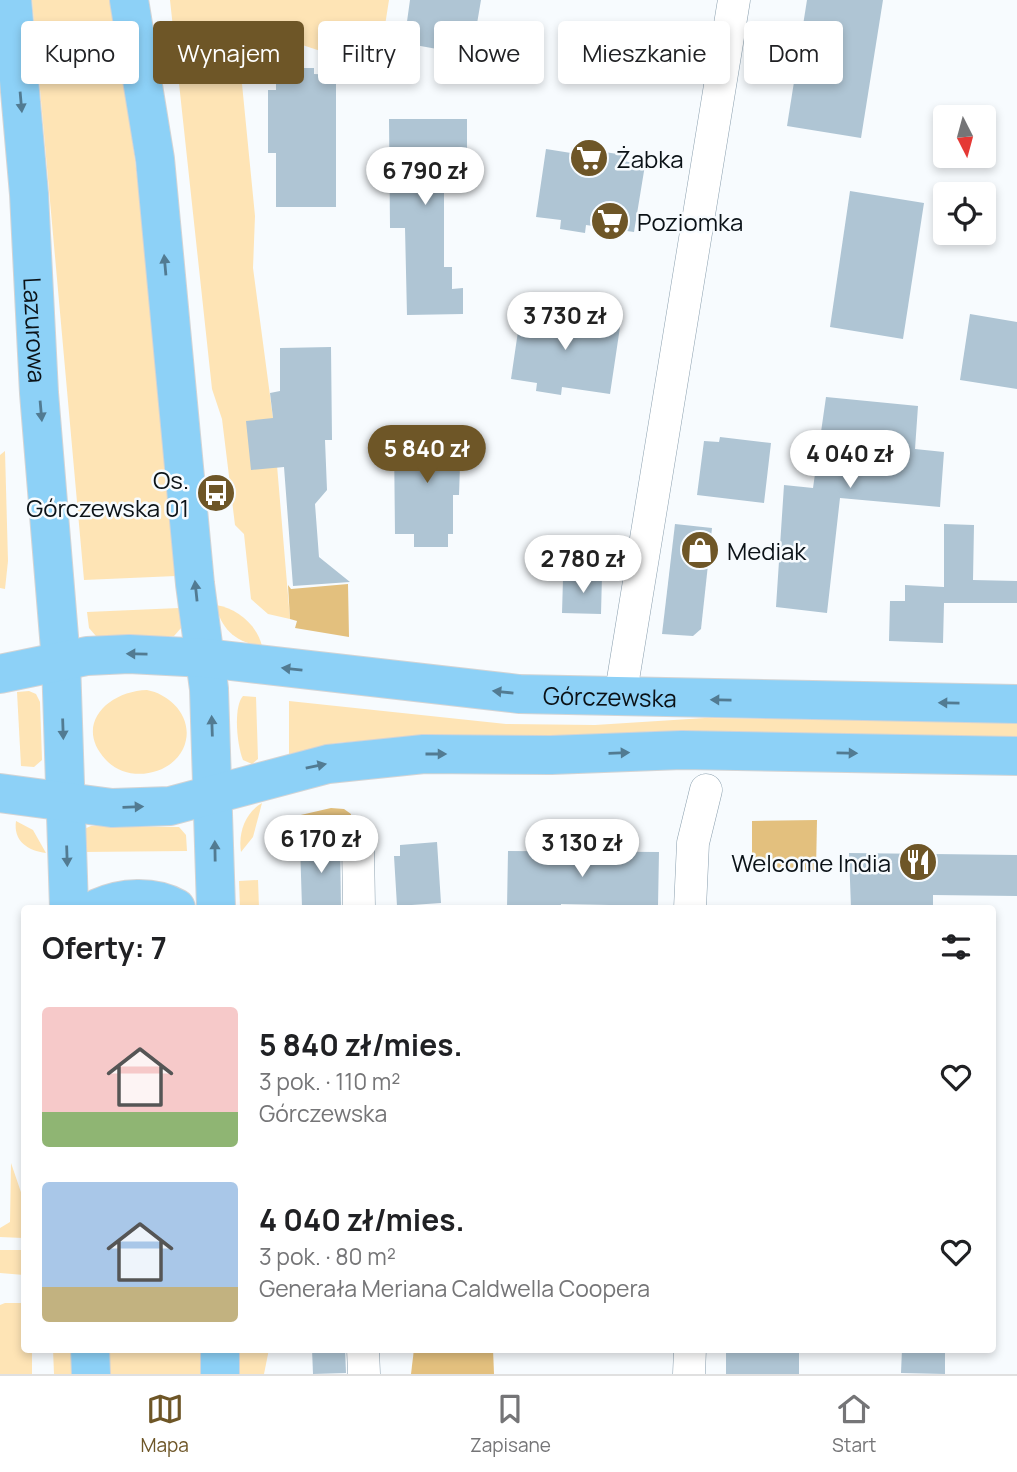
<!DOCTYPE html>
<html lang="pl">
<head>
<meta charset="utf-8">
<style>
	:root { --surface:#fff; --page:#f2f2f2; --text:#202124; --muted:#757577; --line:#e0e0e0; --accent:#6e5627 }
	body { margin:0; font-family:Manrope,sans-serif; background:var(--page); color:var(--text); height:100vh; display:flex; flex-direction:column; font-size:26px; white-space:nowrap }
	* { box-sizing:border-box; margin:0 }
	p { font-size:23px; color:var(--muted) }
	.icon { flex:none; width:38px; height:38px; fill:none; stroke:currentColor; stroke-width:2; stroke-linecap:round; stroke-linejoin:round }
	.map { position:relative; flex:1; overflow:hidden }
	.drawer { position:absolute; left:21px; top:905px; width:975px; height:448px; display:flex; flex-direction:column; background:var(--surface); border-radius:7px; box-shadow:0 4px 10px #0003 }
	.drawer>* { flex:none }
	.banner { position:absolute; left:21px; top:21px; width:976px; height:63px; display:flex; gap:14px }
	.needle { width:46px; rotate:174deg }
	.controls { position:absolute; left:933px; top:105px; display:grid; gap:14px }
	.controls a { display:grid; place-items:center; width:63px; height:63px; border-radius:7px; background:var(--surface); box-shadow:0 4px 10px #0003; font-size:35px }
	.price { position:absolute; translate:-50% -60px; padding:0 16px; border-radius:24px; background:#fff; color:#222; font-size:23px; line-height:46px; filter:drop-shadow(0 2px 4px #0008) }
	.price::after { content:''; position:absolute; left:50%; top:42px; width:21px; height:16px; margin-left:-10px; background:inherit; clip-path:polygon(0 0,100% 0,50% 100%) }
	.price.selected { background:var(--accent); color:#fff }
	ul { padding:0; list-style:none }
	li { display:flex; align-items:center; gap:21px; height:175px; padding:0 21px }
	li span { display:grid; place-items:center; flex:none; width:196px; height:140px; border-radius:7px; color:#555 }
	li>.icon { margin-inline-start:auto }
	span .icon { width:84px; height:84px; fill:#fffc; stroke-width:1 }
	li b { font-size:30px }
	h2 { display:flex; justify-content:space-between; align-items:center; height:84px; padding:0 21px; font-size:30px }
	.tag { padding:0 24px; border-radius:7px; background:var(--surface); box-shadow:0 4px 10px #0003; font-size:24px; line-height:63px }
	.tag.selected { background:var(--accent); color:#fff }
	.tabs { display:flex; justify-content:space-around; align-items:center; height:98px; border-top:2px solid var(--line); background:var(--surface); font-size:19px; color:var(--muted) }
	.tabs a { display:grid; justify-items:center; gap:4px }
	.tabs .selected { color:var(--accent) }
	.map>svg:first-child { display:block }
	.green { fill:#fee4b5 }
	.forest { fill:#e3c07e }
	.building { fill:#afc5d4 }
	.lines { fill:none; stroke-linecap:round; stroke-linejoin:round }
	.minor-casing { stroke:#8a9fae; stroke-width:33 }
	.major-casing { stroke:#d3d4d5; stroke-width:40 }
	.minor { stroke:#fff; stroke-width:32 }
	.major { stroke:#8dd1f7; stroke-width:38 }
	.oneway { fill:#527b92 }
	.labels { text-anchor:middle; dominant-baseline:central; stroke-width:5; stroke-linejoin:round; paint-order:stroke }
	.poi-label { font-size:24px; fill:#0b1217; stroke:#f7fbfe; text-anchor:start }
	.street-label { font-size:24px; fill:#0b1217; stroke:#f7fbfe }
</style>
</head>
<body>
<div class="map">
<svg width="1017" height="1374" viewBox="0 0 1017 1374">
	<rect width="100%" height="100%" fill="#f7fbfe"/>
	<!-- green -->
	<g class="green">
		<path d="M32,0H110C145,190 159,383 176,576L84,580Z"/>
		<path d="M170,0H389L378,70L236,23L255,216L253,268L273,418L290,619L268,614L251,599L244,534L235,525L222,419L212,389Z"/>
		<path d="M5,451L8,561L5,589L0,588V455Z"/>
		<path d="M216,605C237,608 257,625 262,646C237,643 221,630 216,605Z"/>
		<path d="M179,608L181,628L174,636H96L89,628L87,612Z"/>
		<path d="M147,690C173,695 196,721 183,749C170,776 127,783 106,760C73,725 108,691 147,690Z"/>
		<path d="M29,691L36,694L40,702L42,760L34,767L21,766L17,692Z"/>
		<path d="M243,696L256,697L258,759L252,764L243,760C237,746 233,707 243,696Z"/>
		<path d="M289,701L506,724L595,725L705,718L1017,722V738L658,731L571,737L419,736L336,743L289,754Z"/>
		<path d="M262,803L253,837L241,852C238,833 245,813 262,803Z"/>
		<path d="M16,821L33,830L46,853C28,851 13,841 16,821Z"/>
		<path d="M91,826L179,827L186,835L187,851L83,852L84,829Z"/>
		<path d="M258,880L259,908H240L239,881Z"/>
		<path d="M11,1163L24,1201L23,1238L0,1237V1228L10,1222Z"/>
		<path d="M0,1250H24V1275L0,1273Z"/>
		<path d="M5,1303H24V1349H32V1374H0V1305Z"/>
		<path d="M53,1349H73L74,1374H54Z"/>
		<path d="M107,1349H203V1374H108Z"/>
		<path d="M237,1349H269L264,1374H238Z"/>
	</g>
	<!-- forest -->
	<g class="forest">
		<path d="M348,584L349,637L295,628L297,621L290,619L288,585L291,589Z"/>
		<path d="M331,808L344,809L351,814L350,840L283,843V827L292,824V817Z"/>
		<path d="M817,820L816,870H752V821Z"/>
		<path d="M414,1349H493L494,1374H411Z"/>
	</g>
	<!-- building -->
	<g class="building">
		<path d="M410,0H481L470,65L446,62L448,51L404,43Z"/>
		<path d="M807,0H883L861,138L787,126Z"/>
		<path d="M276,68H314V74L336,75V207H276V153H268V90H276Z"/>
		<path d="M389,119H467V167H444V267H452V289L463,288V314L407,315L405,228H390Z"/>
		<path d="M572,147L624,155L623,161L645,165L634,232L586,225L585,233L560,229L561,220L536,217L546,149L571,153Z"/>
		<path d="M850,191L924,203L903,339L830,327Z"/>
		<path d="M548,309L599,317L598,323L620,327L610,394L562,387L561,395L536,391L537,383L511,379L521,311L547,315Z"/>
		<path d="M970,314L1017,322V389L960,380Z"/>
		<path d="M331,347L332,440H325L327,490L315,504L319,557L350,582L293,586L284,467L251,470L246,421L273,418L270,393L280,391V348Z"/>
		<path d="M826,397L918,406L915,449L944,452L940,507L840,498L827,613L776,607L784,485L813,488Z"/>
		<path d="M442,425V436H461L459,495H453V534H448V547H414V534H395L394,440H414V426Z"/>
		<path d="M720,437L771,443L764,503L697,495L704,441L719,442Z"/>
		<path d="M675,524L712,528L701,629L693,636L662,634Z"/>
		<path d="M944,524L974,525L973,580L1017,581V603H944L943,643L889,641L890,601H905V585L944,587Z"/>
		<path d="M580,574L602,575L601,614L562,613L563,579L580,580Z"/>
		<path d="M340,842L341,908H302L300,843Z"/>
		<path d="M437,842L441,903L397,906L394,856H400V845Z"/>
		<path d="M508,851L659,852L658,906L561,904V908H507Z"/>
		<path d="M849,853L1017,855V896L933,895V908H851Z"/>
		<path d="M312,1349H345L346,1373L313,1374Z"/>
		<rect x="726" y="1349" width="73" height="25"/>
		<path d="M902,1349H945V1374L901,1373Z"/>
	</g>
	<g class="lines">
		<defs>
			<g id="minor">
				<path d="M620,698L734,0"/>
				<path d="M358,843L359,908"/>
				<path d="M690,908L693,843L706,790"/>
				<path d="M363,1349L364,1374"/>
				<path d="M689,1374L690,1349"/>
			</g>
			<g id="major">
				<path id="s1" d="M12,0L29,194L39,393L61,661L69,908"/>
				<path d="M129,0L155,159L195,584L209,689L216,908"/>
				<path id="s2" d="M0,674L87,656L129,654L205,658L519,694L1017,704"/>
				<path d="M0,793L112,808L170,806L328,764L424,754L551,755L682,750L1017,756"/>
				<path d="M98,908C122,897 153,895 176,908"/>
				<path d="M90,1349L91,1374"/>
				<path d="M220,1349V1374"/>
			</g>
		</defs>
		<!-- minor casing -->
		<use href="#minor" class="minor-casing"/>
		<!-- major casing -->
		<use href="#major" class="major-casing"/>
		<!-- minor -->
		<use href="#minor" class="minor"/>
		<!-- major -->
		<use href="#major" class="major"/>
	</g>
	<!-- one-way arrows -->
	<defs><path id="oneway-solid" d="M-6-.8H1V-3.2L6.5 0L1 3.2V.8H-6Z" transform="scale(1.75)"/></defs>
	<g class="oneway">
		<use href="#oneway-solid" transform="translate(21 102) rotate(85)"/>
		<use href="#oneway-solid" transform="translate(165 265) rotate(-95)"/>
		<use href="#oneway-solid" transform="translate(41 411) rotate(85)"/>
		<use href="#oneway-solid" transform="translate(196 591) rotate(-96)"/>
		<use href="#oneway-solid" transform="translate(137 654) rotate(-179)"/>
		<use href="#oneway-solid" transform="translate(292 669) rotate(-174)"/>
		<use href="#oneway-solid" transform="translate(503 692) rotate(-174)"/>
		<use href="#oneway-solid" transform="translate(721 700) rotate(-179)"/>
		<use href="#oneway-solid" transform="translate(949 703) rotate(-179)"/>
		<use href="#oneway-solid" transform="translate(212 726) rotate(-92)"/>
		<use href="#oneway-solid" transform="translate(63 729) rotate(88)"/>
		<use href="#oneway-solid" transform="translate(619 753) rotate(-2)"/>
		<use href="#oneway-solid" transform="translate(847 753) rotate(1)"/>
		<use href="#oneway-solid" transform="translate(436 754)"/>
		<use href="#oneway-solid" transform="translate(316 766) rotate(-12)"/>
		<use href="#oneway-solid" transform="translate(133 807) rotate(-2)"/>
		<use href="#oneway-solid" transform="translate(215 851) rotate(-91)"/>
		<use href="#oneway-solid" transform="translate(67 856) rotate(88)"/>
	</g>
	<!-- icons -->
	<defs>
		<symbol id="supermarket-disc" viewBox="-11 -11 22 22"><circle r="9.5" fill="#6e5627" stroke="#f7fbfe"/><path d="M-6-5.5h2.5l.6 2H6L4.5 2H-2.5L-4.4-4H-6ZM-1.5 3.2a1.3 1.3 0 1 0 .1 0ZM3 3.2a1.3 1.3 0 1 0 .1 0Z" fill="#fff"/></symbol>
		<symbol id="bus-disc" viewBox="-11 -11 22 22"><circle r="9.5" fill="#6e5627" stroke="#f7fbfe"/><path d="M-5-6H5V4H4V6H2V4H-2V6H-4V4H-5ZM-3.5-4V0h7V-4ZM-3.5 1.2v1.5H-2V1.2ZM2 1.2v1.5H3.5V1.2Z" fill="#fff"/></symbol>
		<symbol id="shop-disc" viewBox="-11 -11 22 22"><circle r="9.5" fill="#6e5627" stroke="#f7fbfe"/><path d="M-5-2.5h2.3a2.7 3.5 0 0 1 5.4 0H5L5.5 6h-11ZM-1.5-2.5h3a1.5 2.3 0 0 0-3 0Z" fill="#fff"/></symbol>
		<symbol id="restaurant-disc" viewBox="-11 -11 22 22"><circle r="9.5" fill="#6e5627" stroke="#f7fbfe"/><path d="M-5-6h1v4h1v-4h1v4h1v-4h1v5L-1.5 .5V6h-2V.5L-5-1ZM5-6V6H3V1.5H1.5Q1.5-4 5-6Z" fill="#fff"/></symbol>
	</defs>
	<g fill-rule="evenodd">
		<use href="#supermarket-disc" x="567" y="136" width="44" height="44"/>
		<use href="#supermarket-disc" x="588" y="199" width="44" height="44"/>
		<use href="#bus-disc" x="194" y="471" width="44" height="44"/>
		<use href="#shop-disc" x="678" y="528" width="44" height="44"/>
		<use href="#restaurant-disc" x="896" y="840" width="44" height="44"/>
	</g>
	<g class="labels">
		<!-- poi labels -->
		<g class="poi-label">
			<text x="616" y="158">Żabka</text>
			<text x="637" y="221">Poziomka</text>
			<text x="189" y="479" text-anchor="end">Os.<tspan x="189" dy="28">Górczewska 01</tspan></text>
			<text x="727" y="550">Mediak</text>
			<text x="891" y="862" text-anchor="end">Welcome India</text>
		</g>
		<!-- street labels -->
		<g class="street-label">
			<text stroke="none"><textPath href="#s1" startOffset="331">Lazurowa</textPath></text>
			<text stroke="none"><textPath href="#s2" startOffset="614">Górczewska</textPath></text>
		</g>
	</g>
</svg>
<div class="controls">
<a><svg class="needle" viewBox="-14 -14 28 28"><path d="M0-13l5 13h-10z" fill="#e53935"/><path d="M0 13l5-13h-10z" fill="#757577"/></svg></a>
<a><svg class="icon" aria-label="locate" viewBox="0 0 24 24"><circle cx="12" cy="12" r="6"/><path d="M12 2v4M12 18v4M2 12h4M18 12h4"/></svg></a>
</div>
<b class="price" style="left:425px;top:207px">6 790 zł</b>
<b class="price" style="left:565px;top:352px">3 730 zł</b>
<b class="price selected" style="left:427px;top:485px">5 840 zł</b>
<b class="price" style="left:850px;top:490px">4 040 zł</b>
<b class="price" style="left:583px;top:595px">2 780 zł</b>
<b class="price" style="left:321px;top:875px">6 170 zł</b>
<b class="price" style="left:582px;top:879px">3 130 zł</b>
<div class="banner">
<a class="tag">Kupno</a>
<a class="tag selected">Wynajem</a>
<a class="tag">Filtry</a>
<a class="tag">Nowe</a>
<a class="tag">Mieszkanie</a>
<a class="tag">Dom</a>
</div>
<section class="drawer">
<h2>Oferty: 7<svg class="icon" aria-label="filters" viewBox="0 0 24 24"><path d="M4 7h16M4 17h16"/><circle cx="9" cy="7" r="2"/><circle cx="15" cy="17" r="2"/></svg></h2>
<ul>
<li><span style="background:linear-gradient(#f6c9c9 75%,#8fb573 0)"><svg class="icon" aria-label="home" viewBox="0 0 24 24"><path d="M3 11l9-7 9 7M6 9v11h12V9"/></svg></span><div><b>5 840 zł/mies.</b><p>3 pok. · 110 m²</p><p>Górczewska</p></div><svg class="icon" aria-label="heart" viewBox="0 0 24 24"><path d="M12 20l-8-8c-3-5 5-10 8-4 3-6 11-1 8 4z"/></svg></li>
<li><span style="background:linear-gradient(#a9c7e8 75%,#c2b280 0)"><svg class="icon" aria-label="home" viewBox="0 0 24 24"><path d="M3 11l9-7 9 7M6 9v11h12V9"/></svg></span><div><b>4 040 zł/mies.</b><p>3 pok. · 80 m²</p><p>Generała Meriana Caldwella Coopera</p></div><svg class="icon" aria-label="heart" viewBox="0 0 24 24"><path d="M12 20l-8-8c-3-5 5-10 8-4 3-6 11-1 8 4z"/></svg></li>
</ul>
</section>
</div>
<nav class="tabs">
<a class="selected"><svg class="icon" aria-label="map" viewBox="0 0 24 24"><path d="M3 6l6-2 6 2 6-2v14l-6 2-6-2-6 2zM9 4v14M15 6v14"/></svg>Mapa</a>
<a><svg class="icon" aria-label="saved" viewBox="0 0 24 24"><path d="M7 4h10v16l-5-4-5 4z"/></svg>Zapisane</a>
<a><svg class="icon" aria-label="home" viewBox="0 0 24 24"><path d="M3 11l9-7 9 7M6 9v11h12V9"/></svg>Start</a>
</nav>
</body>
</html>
